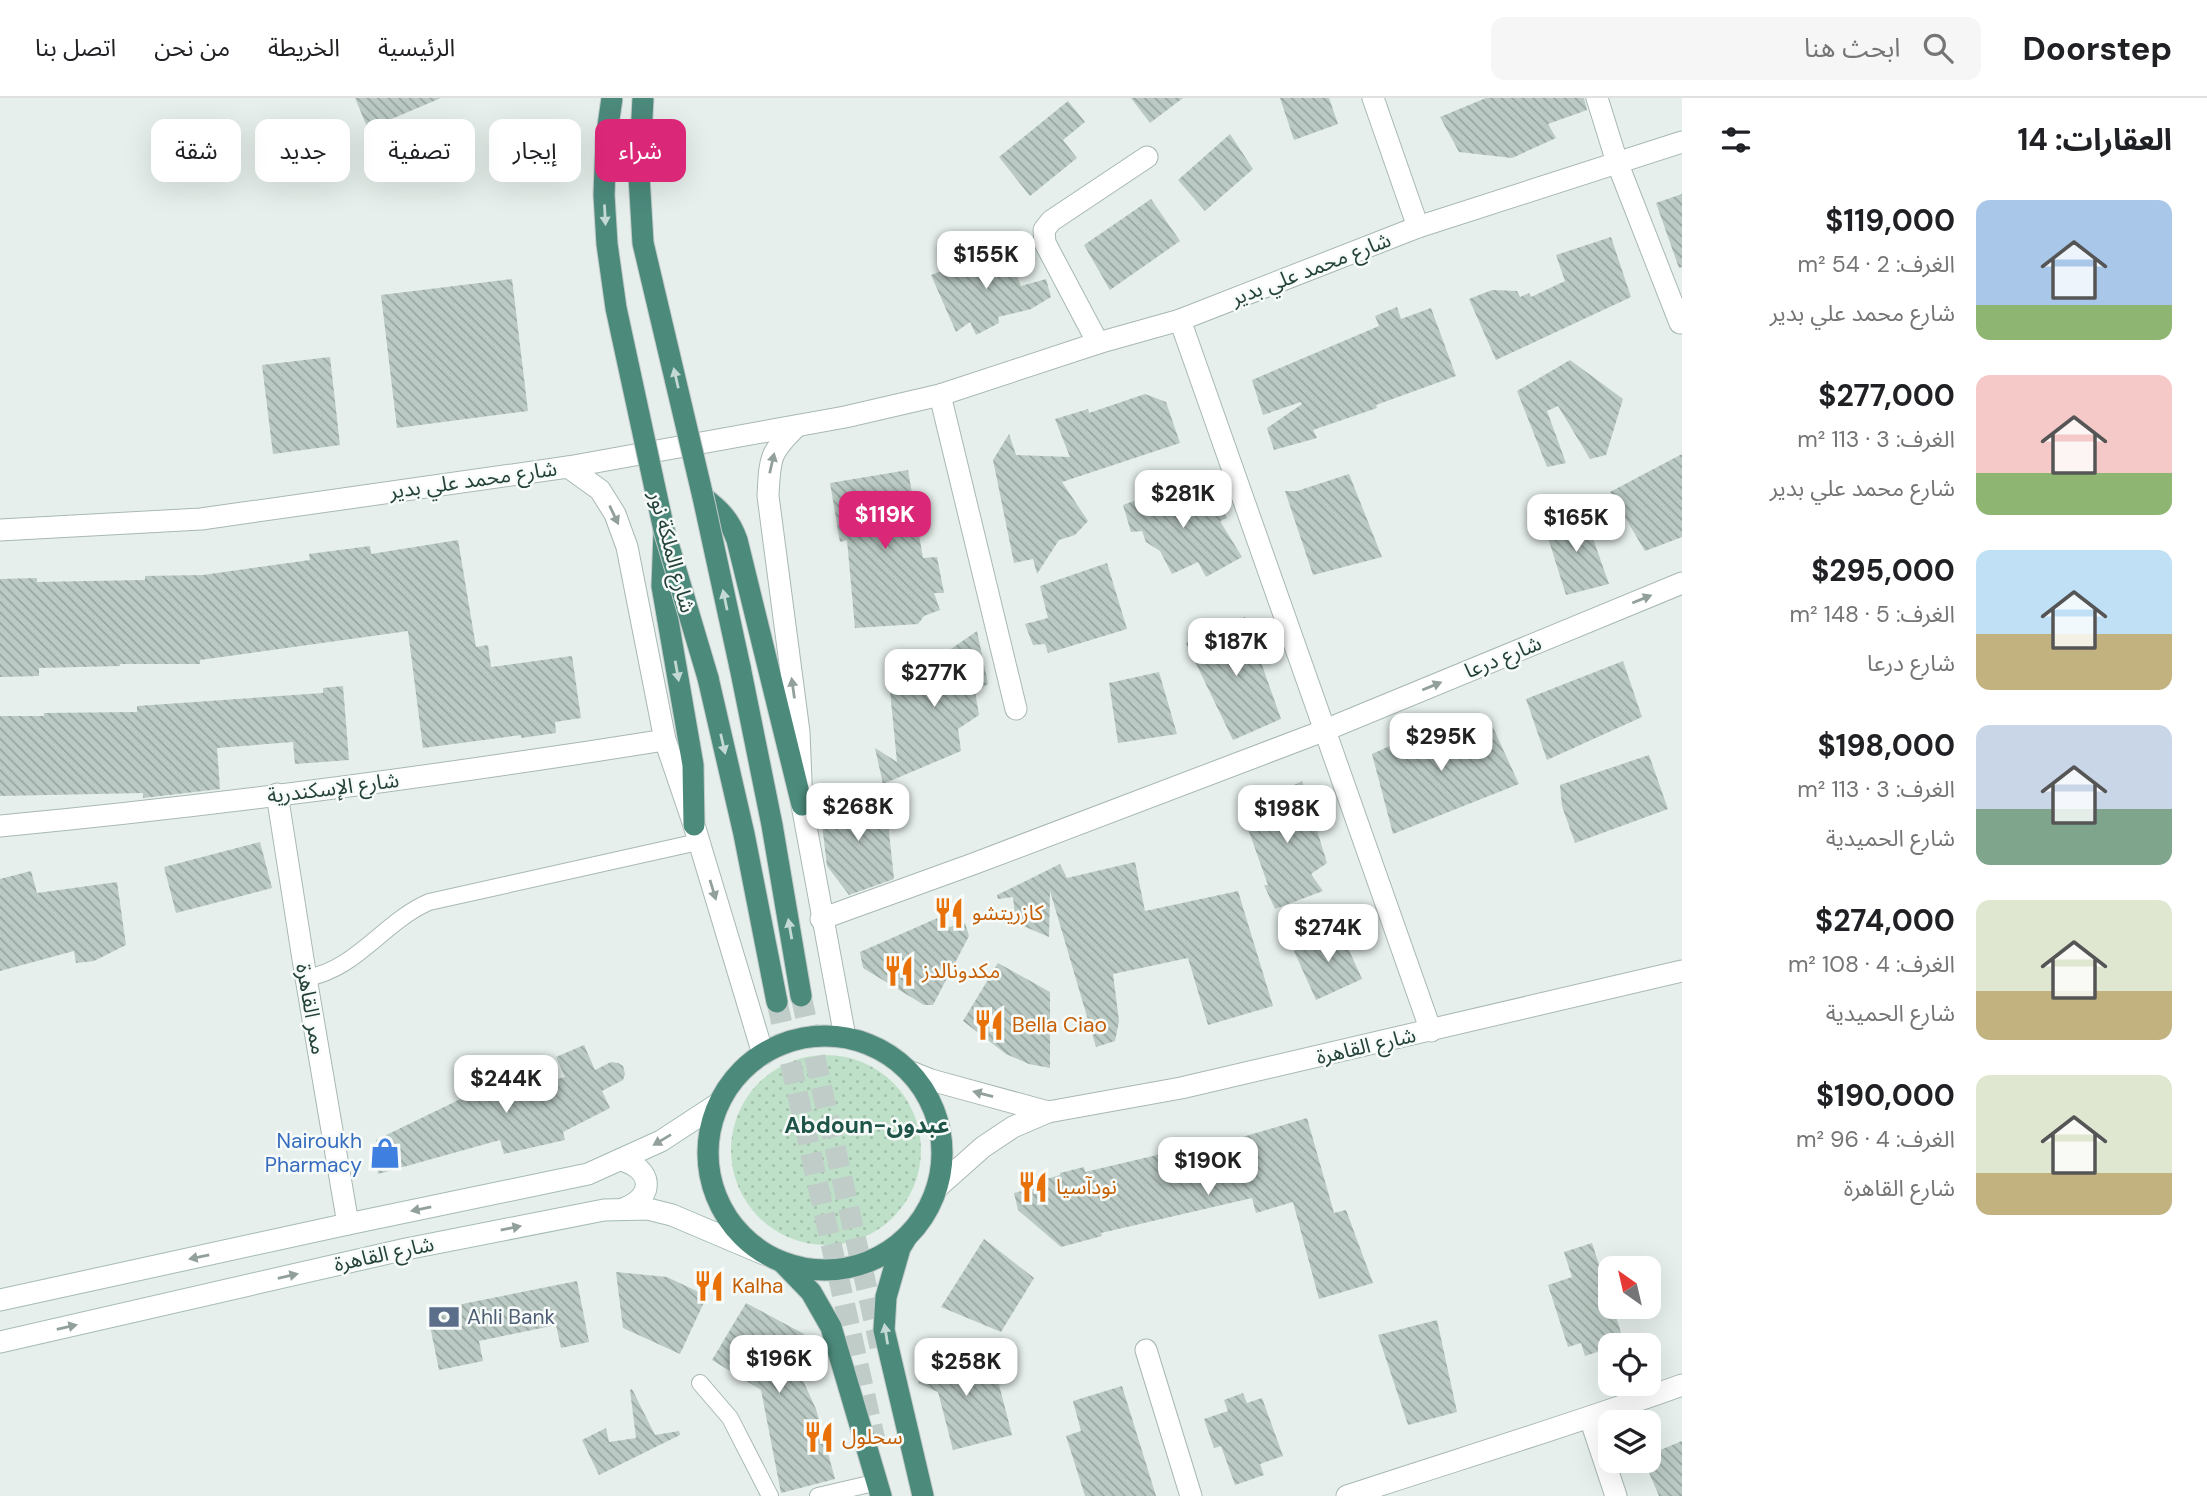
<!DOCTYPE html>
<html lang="ar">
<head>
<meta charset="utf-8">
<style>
	:root { --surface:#fff; --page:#f6f6f6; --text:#202124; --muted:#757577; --line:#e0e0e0; --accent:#db2777 }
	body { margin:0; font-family:"DM Sans","Noto Sans Arabic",sans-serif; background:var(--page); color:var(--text); direction:rtl; height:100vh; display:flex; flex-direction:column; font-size:26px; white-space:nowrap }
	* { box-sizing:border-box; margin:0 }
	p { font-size:23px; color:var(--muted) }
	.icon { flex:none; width:38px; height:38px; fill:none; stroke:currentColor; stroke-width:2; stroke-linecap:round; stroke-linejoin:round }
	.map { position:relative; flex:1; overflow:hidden; direction:ltr }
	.drawer { display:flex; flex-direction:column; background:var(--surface); width:525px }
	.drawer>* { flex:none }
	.banner { position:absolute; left:21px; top:21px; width:665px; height:63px; direction:rtl; display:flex; gap:14px }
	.needle { width:46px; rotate:326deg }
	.controls { position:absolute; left:1598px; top:1158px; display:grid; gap:14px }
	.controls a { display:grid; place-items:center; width:63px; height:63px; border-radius:14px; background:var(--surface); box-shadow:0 7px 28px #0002; font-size:35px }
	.price { position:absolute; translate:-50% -60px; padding:0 16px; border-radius:14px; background:#fff; color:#222; font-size:23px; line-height:46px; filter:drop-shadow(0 2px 4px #0008) }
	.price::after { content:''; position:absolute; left:50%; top:42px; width:21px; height:16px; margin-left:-10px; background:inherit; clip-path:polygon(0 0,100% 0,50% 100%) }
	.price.on { background:var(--accent); color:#fff }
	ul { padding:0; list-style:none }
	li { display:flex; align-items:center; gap:21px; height:175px; padding:0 35px }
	li span { display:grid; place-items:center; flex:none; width:196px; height:140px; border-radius:14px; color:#555 }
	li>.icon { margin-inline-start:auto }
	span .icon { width:84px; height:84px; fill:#fffc; stroke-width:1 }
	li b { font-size:30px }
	h2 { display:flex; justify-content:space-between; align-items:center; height:84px; padding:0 35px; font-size:30px }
	.chip { padding:0 24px; border-radius:14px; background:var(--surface); box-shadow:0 7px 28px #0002; font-size:24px; line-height:63px }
	.chip.on { background:var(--accent); color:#fff }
	header { display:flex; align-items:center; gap:42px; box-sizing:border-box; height:98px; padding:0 35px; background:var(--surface); border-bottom:2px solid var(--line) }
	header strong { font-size:33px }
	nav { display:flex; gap:38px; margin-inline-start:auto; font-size:24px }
	.search { width:490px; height:63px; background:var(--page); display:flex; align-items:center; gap:18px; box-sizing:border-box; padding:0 24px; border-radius:14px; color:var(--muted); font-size:26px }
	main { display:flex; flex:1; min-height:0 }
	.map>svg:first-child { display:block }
	.park { fill:url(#park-dots) }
	.building { fill:url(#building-back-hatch) }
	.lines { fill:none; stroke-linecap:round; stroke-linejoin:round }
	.trunk-tunnel { stroke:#bfccc8; stroke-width:21; stroke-dasharray:21 10; stroke-linecap:butt }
	.service-casing { stroke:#a8b8b2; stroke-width:18 }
	.minor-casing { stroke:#a8b8b2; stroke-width:23 }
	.tertiary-casing { stroke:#a8b8b2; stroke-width:23 }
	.secondary-casing { stroke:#a4bbb3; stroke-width:23 }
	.trunk-casing { stroke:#c2cac8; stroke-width:23 }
	.service { stroke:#fff; stroke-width:16 }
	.minor { stroke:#fff; stroke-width:21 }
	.tertiary { stroke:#fff; stroke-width:21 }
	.secondary { stroke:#fff; stroke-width:21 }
	.trunk { stroke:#4c8a7c; stroke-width:21 }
	.trunk-bridge-casing { stroke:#c2cac8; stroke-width:23; stroke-linecap:butt }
	.trunk-bridge { stroke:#4c8a7c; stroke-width:21 }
	.oneway { fill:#c4d9d4 }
	.oneway2 { fill:#92a09c }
	.labels { text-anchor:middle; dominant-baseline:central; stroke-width:5; stroke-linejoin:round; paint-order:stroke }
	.street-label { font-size:21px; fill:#24423a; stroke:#f7fbf9 }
	.food-label { font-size:21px; fill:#c56008; stroke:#f7fbf9; text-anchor:start }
	.shop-label { font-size:21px; fill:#366cbe; stroke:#f7fbf9; text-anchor:end }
	.service-label { font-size:21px; fill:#4e5e75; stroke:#f7fbf9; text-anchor:start }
	.neighbourhood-label { font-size:23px; font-weight:bold; fill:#1f5548; stroke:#f7fbf9 }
</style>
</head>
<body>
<header>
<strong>Doorstep</strong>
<div class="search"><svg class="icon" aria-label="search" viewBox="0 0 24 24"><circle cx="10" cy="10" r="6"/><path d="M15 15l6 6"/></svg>ابحث هنا</div>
<nav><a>الرئيسية</a><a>الخريطة</a><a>من نحن</a><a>اتصل بنا</a></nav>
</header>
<main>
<section class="drawer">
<h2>العقارات: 14<svg class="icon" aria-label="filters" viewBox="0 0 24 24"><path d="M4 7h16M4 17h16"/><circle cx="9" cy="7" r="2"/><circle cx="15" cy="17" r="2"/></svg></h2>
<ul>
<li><span style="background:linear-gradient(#a9c7e8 75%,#8fb573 0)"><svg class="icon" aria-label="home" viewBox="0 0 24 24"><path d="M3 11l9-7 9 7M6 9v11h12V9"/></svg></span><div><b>$119,000</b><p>الغرف: 2 · 54 m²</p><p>شارع محمد علي بدير</p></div></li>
<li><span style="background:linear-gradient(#f6c9c9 70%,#8fb573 0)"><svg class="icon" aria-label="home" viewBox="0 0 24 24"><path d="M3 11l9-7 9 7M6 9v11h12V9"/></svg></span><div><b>$277,000</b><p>الغرف: 3 · 113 m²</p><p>شارع محمد علي بدير</p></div></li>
<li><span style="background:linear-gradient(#bfe0f5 60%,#c2b280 0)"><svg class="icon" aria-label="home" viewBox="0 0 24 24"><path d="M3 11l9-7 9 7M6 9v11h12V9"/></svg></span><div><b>$295,000</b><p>الغرف: 5 · 148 m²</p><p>شارع درعا</p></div></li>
<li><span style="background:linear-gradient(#c9d6e8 60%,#7fa58c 0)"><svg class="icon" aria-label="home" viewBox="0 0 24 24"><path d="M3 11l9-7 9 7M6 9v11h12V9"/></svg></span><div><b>$198,000</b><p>الغرف: 3 · 113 m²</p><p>شارع الحميدية</p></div></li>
<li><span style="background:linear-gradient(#dfe7d0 65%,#c2b280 0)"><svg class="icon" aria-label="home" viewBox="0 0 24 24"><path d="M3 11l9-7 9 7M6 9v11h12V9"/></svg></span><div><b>$274,000</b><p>الغرف: 4 · 108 m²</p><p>شارع الحميدية</p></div></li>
<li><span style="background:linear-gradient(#dfe7d0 70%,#c2b280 0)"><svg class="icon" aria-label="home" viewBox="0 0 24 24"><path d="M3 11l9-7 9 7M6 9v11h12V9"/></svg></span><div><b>$190,000</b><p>الغرف: 4 · 96 m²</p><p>شارع القاهرة</p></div></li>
</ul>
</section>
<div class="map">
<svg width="1682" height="1398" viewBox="0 0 1682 1398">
	<defs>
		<pattern id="park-dots" width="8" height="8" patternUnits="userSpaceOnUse" patternTransform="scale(1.75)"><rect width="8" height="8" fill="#bfe0c8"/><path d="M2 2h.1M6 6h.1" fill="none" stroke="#a4c1ad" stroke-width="1.8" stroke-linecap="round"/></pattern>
		<pattern id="building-back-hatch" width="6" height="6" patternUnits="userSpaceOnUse" patternTransform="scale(1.75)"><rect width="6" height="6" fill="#bbcac4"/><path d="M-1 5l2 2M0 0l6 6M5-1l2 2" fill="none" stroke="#98a6a0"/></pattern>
	</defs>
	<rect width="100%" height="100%" fill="#e6efeb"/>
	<!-- park -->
	<circle class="park" cx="826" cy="1052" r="95"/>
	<!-- building -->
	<g class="building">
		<path d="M355,0H441L368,31Z"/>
		<path d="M1131,0H1183L1150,25Z"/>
		<path d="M1280,0H1329L1338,26L1294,42Z"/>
		<path d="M1486,0H1584L1587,12L1548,26L1556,40L1512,60L1459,54L1440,19Z"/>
		<path d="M1068,3L1085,24L1063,42L1077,60L1030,98L999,59Z"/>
		<path d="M1230,36L1253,71L1205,113L1178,82Z"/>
		<path d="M1682,96V169L1679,170L1656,105Z"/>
		<path d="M1151,101L1180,143L1110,192L1084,147Z"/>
		<path d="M1611,139L1631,199L1496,262L1469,201L1492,192L1517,193L1520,199L1529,195L1531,199L1565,183L1556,157Z"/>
		<path d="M1005,149L1021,188L1046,181L1051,199L1031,211L998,219L999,225L976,237L970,224L956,234L931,177Z"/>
		<path d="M512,181L528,313L397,330L381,197Z"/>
		<path d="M1397,209L1401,221L1431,210L1456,278L1376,307L1377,310L1313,332L1317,340L1274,352L1267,330L1302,306L1301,304L1263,317L1252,282L1379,228L1375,218Z"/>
		<path d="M330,259L340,347L273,356L262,267Z"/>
		<path d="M1570,262L1623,301L1606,357L1590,361L1558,308L1547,313L1566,365L1547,369L1517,293Z"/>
		<path d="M1145,296L1166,304L1180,345L1062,384L1088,423L1075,437L1059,442L1037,476L1033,461L1014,465L993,362L1009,336L1016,357L1070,359L1055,321L1088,311L1089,315Z"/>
		<path d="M1682,356V439L1645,453L1610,394Z"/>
		<path d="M908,372L923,460L937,459L944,495H934L940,512L924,518L918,526L855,530L847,442L840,444L830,385Z"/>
		<path d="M1349,376L1382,459L1313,477L1285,393H1297Z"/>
		<path d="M1154,391L1185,392L1199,409L1216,403L1227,420L1220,423L1242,459L1206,479L1198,464L1172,476L1160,453L1146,444L1142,433L1131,434L1123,407L1150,397Z"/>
		<path d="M1583,412L1609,486L1566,497L1544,427Z"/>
		<path d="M458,442L476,549L488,547L491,569L572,558L581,620L555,624L556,635L521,640V637L423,650L408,533L200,562V566H120V568L39,570V578L0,579V481L37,480V484L145,482V478L203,477L310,462L309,456L370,448L371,456Z"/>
		<path d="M1107,465L1127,531L1048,555L1045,546L1033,547L1025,526L1048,520L1040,488Z"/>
		<path d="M1245,519L1281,621L1233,642L1186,545Z"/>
		<path d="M977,533L988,586L975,594L979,617L958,631L961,653L883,686L875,650L897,664L890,593Z"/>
		<path d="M1623,563L1642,619L1547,662L1526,601Z"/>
		<path d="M1159,574L1177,636L1118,645L1109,585Z"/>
		<path d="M343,588L349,662L295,666L293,644L217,650L220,691L143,700V695L0,698V618H44V615L137,614V608L323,595V590Z"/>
		<path d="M1489,621L1519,686L1393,736L1372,656L1405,641Z"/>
		<path d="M1649,657L1668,711L1575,745L1562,708L1560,687Z"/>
		<path d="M1302,683L1327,765L1311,776L1323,793L1275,811L1264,787H1268L1242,714Z"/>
		<path d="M885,697L894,781L849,797L827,768L820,710Z"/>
		<path d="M260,744L272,790L176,815L164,769Z"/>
		<path d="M1135,764L1145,813L1238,793L1273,908L1208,927L1188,860L1113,876L1119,923L1115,943L1096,949L1050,793L1049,839L1016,825L1013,799L998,801L997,797L1060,766L1067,780Z"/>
		<path d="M31,773L37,795L117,784L126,847L94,863L76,865L74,853L0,873V781Z"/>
		<path d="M949,815L945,830L965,825L969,838L933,907H924L863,870L860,854Z"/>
		<path d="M1339,830L1362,881L1316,902L1294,853L1307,847L1306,845Z"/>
		<path d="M998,865L1050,894V970L1029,966L1006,956L963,923Z"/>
		<path d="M584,947L595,972L611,964L618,965L623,968L625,976L623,982L602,993L610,1010L563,1034L565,1042L504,1056L500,1042L378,1076L376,1042L514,975L519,992L565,979L556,959Z"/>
		<path d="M1307,1020L1334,1115L1346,1112L1373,1185L1319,1201L1293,1104L1256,1115L1252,1100L1101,1135L1102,1138L1061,1149L1018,1112L1014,1095L1037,1089L1036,1084L1060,1077V1075L1084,1069L1085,1074L1208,1045L1209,1049Z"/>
		<path d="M984,1141L1034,1180L1001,1234L941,1209Z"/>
		<path d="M1592,1145L1610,1201V1209H1613L1625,1248H1610V1250L1585,1258L1581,1245L1568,1249L1548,1187L1572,1179L1564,1154Z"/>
		<path d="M616,1174L667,1179L707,1198L680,1256L623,1230Z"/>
		<path d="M577,1183L589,1244L561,1250L556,1227L479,1243L483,1263L439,1272L427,1213Z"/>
		<path d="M746,1205L804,1236L795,1265L816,1311L835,1381L781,1395L761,1292L712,1262Z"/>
		<path d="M1437,1222L1457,1314L1408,1327L1378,1237Z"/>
		<path d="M933,1246L996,1275L1012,1337L953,1352L938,1294L918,1285Z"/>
		<path d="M1122,1288L1156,1398H1085L1066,1338L1081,1333L1073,1303Z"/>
		<path d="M632,1291L655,1337L679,1333L680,1337L599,1377L582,1342L606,1330L609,1344L636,1340L630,1292Z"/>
		<path d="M1243,1295L1247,1305L1262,1300L1283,1358L1260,1366L1264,1377L1235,1387L1221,1348L1214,1350L1204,1321L1228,1313L1224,1302Z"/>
		<path d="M1682,1343V1398H1659L1644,1363H1648V1357Z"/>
	</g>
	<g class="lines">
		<!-- trunk-tunnel -->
		<g class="trunk-tunnel">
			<path d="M801,898L880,1249"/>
			<path d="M777,904L878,1356"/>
		</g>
		<defs>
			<g id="service">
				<path d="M306,880C356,872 383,824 429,804L698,744"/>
				<path d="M700,1285L730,1320L770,1398"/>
				<path d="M818,1398L878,1384"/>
			</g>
			<g id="minor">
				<path d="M1373,0L1418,129"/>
				<path d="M1597,0L1617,64L1680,225"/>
				<path d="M1180,222L1431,933"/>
				<path d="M1098,245L1045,145L1044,132L1051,123L1147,59"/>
				<path d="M940,297L1016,611"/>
				<path d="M277,696L306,880L348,1126"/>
				<path d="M0,728C223,707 444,677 665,642"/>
				<path d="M821,821L973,766L1323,633L1682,485"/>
				<path d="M911,974L931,982L1048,1014"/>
				<path d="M938,1089L983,1049L1013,1029L1048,1014L1181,990L1682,873"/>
				<path d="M1146,1252L1191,1398"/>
				<path d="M1590,1320L1616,1398"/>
				<path d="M1347,1398C1459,1361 1571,1327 1682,1287"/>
			</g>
			<g id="tertiary">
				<path d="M797,328C769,355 770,360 768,398L799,634L802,707L845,939"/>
				<path d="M568,369L600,392L615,416L627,449L665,642L694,727L763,956"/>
				<path d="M0,432L201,421L568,369L845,319L940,297L1098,245L1180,222L1418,129L1682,44"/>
			</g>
			<g id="secondary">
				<path d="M621,1062C652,1070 656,1098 625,1110"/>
				<path d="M0,1202L348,1126L588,1076L661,1043L719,1005"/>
				<path d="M0,1244L406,1151L604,1112L648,1111L672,1117L764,1156"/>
			</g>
			<g id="trunk">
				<path d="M703,399C720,412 730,422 737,442L802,707"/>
				<path d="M664,434L662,488L693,667L694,727"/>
				<path d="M740,569L772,727L801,898"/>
				<path d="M708,580L744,736L777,904"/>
				<circle cx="825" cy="1055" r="117"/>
				<path d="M905,1142L900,1150L886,1199L884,1232L923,1398"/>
				<path d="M783,1165L811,1194L831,1229L881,1398"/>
			</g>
		</defs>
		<!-- service casing -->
		<use href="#service" class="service-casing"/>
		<!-- minor casing -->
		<use href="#minor" class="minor-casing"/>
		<!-- tertiary casing -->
		<use href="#tertiary" class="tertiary-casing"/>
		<!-- secondary casing -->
		<use href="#secondary" class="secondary-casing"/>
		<!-- trunk casing -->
		<use href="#trunk" class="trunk-casing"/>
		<!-- service -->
		<use href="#service" class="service"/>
		<!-- minor -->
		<use href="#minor" class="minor"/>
		<!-- tertiary -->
		<use href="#tertiary" class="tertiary"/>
		<!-- secondary -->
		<use href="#secondary" class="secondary"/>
		<!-- trunk -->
		<use href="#trunk" class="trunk"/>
		<defs>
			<g id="trunk-bridge">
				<path d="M612,0L606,42L604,97L607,146L616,210L664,432L708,580"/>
				<path d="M643,0L639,78L643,145L703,399L740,569"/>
			</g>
		</defs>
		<!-- trunk-bridge casing -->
		<use href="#trunk-bridge" class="trunk-bridge-casing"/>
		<!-- trunk-bridge -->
		<use href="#trunk-bridge" class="trunk-bridge"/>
	</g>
	<!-- one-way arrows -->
	<defs><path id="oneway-solid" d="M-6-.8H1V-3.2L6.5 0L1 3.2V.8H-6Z" transform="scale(1.75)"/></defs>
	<g class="oneway">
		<use href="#oneway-solid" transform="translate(605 117) rotate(87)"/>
		<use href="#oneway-solid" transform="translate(676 280) rotate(-103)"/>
		<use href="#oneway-solid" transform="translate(725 502) rotate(-102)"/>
		<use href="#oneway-solid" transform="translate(677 573) rotate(80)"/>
		<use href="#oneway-solid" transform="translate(723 646) rotate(77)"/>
		<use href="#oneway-solid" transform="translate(790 831) rotate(-100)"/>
		<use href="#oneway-solid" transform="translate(886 1236) rotate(-99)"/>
	</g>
	<g class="oneway2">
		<use href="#oneway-solid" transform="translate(772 365) rotate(-77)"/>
		<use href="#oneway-solid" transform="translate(614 417) rotate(65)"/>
		<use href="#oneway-solid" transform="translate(1642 501) rotate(-22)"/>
		<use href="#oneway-solid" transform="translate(1432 588) rotate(-22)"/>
		<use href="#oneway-solid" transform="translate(793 590) rotate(-98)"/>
		<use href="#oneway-solid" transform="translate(713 792) rotate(73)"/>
		<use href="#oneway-solid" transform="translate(983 996) rotate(-165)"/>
		<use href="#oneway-solid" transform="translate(662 1042) rotate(149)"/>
		<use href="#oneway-solid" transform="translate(421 1111) rotate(168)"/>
		<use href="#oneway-solid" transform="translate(511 1130) rotate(-11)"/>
		<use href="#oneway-solid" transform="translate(199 1159) rotate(168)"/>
		<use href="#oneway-solid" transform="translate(288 1178) rotate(-13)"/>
		<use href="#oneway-solid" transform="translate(67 1229) rotate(-13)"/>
	</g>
	<!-- icons -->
	<defs>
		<symbol id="restaurant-bare" viewBox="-9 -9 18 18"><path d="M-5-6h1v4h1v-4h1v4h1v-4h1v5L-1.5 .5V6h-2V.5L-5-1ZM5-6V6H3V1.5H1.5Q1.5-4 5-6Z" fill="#e8710a" stroke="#f7fbf9" stroke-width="2.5" paint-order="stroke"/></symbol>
		<symbol id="shop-bare" viewBox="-9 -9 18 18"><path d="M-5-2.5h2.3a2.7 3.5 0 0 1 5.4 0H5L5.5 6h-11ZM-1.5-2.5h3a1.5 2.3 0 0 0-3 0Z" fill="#3f7fe0" stroke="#f7fbf9" stroke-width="2.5" paint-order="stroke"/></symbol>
		<symbol id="bank-bare" viewBox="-9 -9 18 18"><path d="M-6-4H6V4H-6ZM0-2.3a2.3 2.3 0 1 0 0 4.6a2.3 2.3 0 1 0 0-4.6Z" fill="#5c6f8a" stroke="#f7fbf9" stroke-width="2.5" paint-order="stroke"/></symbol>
	</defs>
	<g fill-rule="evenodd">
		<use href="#restaurant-bare" x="927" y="793" width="44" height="44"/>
		<use href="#restaurant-bare" x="877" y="851" width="44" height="44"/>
		<use href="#restaurant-bare" x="967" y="905" width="44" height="44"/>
		<use href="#shop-bare" x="363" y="1033" width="44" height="44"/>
		<use href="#restaurant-bare" x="1011" y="1067" width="44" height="44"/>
		<use href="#restaurant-bare" x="687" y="1166" width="44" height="44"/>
		<use href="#bank-bare" x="422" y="1197" width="44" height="44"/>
		<use href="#restaurant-bare" x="797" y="1317" width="44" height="44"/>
	</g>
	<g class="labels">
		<!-- street labels -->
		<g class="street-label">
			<text transform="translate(1311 171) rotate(-21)">شارع محمد علي بدير</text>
			<text transform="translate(473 382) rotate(-8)">شارع محمد علي بدير</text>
			<text transform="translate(672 454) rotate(75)">شارع الملكة نور</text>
			<text transform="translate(1503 559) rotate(-22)">شارع درعا</text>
			<text transform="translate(333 690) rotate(-7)">شارع الإسكندرية</text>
			<text transform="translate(311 911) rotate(80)">ممر القاهرة</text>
			<text transform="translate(1366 948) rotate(-13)">شارع القاهرة</text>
			<text transform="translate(384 1156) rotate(-12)">شارع القاهرة</text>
		</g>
		<!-- food labels -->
		<g class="food-label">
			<text x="972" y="815">كازريتشو</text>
			<text x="922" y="873">مكدونالدز</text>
			<text x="1012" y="927">Bella Ciao</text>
			<text x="1056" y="1089">نودآسيا</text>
			<text x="732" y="1188">Kalha</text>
			<text x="842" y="1339">سحلول</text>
		</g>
		<!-- shop labels -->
		<g class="shop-label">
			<text x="362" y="1043">Nairoukh<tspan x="362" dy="24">Pharmacy</tspan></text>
		</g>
		<!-- service labels -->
		<g class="service-label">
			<text x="467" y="1219">Ahli Bank</text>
		</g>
		<!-- neighbourhood labels -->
		<g class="neighbourhood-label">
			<text x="867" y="1027">Abdoun-عبدون</text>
		</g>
	</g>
</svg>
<div class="controls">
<a><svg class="needle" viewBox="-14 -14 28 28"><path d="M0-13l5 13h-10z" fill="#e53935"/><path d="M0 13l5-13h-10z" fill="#757577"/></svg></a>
<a><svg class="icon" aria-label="locate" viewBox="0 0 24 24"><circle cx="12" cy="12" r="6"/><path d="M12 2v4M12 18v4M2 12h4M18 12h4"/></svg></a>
<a><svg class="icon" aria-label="layers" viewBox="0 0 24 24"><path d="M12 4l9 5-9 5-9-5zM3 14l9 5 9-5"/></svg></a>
</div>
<b class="price" style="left:986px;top:193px">$155K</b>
<b class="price" style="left:1183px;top:432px">$281K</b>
<b class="price on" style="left:885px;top:453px">$119K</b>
<b class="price" style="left:1576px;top:456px">$165K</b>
<b class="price" style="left:1236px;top:580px">$187K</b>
<b class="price" style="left:934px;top:611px">$277K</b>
<b class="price" style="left:1441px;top:675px">$295K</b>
<b class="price" style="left:858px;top:745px">$268K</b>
<b class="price" style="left:1287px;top:747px">$198K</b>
<b class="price" style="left:1328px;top:866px">$274K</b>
<b class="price" style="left:506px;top:1017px">$244K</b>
<b class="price" style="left:1208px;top:1099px">$190K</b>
<b class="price" style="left:779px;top:1297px">$196K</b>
<b class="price" style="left:966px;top:1300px">$258K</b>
<div class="banner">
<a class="chip on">شراء</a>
<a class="chip">إيجار</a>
<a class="chip">تصفية</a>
<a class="chip">جديد</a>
<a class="chip">شقة</a>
</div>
</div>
</main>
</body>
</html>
